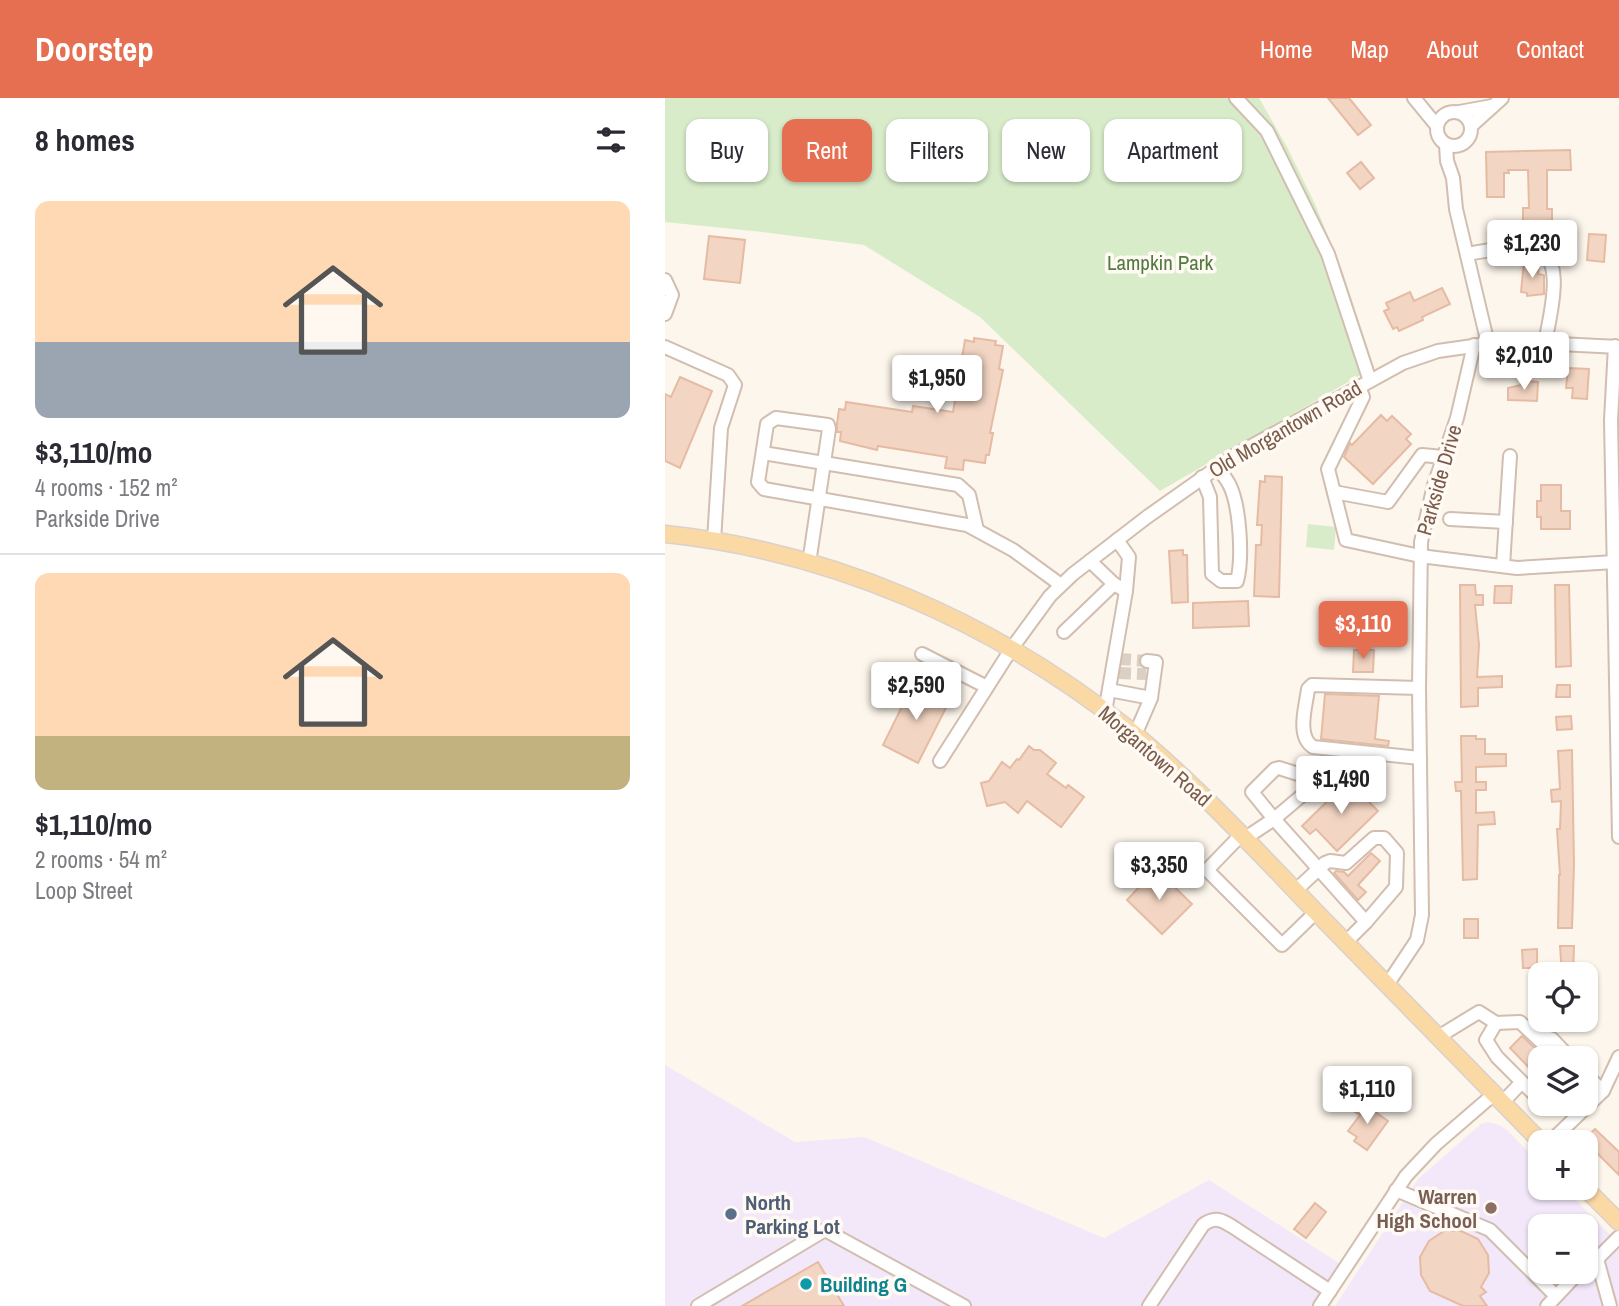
<!DOCTYPE html>
<html lang="en">
<head>
<meta charset="utf-8">
<style>
	:root { --surface:#fff; --page:#f2f2f3; --text:#2b2b33; --muted:#7c7c81; --line:#e1e1e2; --accent:#e76f51 }
	body { margin:0; font-family:"Archivo Narrow",sans-serif; background:var(--page); color:var(--text); height:100vh; display:flex; flex-direction:column; font-size:26px; white-space:nowrap }
	* { box-sizing:border-box; margin:0 }
	p { font-size:23px; color:var(--muted) }
	.icon { flex:none; width:38px; height:38px; fill:none; stroke:currentColor; stroke-width:2; stroke-linecap:round; stroke-linejoin:round }
	.map { position:relative; flex:1; overflow:hidden }
	.sheet { display:flex; flex-direction:column; background:var(--surface); width:665px }
	.sheet>* { flex:none }
	.guide { position:absolute; left:21px; top:21px; width:665px; height:63px; display:flex; gap:14px }
	.fabs { position:absolute; left:863px; top:864px; display:grid; gap:14px }
	.fabs a { display:grid; place-items:center; width:70px; height:70px; border-radius:14px; background:var(--surface); box-shadow:0 2px 5px #0004; font-size:35px }
	.price { position:absolute; translate:-50% -60px; padding:0 16px; border-radius:7px; background:#fff; color:#222; font-size:23px; line-height:46px; filter:drop-shadow(0 2px 4px #0008) }
	.price::after { content:''; position:absolute; left:50%; top:42px; width:21px; height:16px; margin-left:-10px; background:inherit; clip-path:polygon(0 0,100% 0,50% 100%) }
	.price.on { background:var(--accent); color:#fff }
	ul { padding:0; list-style:none }
	li { display:grid; align-content:center; gap:14px; height:371px; padding:0 35px }
	li+li { border-top:2px solid var(--line) }
	li span { display:grid; place-items:center; height:217px; border-radius:14px; color:#555 }
	li>.icon { margin-inline-start:auto }
	span .icon { width:126px; height:126px; fill:#fffc; stroke-width:1 }
	li b { font-size:30px }
	h2 { display:flex; justify-content:space-between; align-items:center; height:84px; padding:0 35px; font-size:30px }
	.tag { padding:0 24px; border-radius:14px; background:var(--surface); box-shadow:0 2px 5px #0004; font-size:24px; line-height:63px }
	.tag.on { background:var(--accent); color:#fff }
	header { display:flex; align-items:center; gap:42px; box-sizing:border-box; height:98px; padding:0 35px; background:var(--accent); color:#fff }
	header strong { font-size:33px }
	nav { display:flex; gap:38px; margin-inline-start:auto; font-size:24px }
	main { display:flex; flex:1; min-height:0 }
	.map>svg:first-child { display:block }
	.education { fill:#f3e8fa; fill-rule:evenodd }
	.green { fill:#d8ecc9 }
	.building { fill:#f3d5c3; stroke:#e6bba3; stroke-width:2 }
	.lines { fill:none; stroke-linecap:round; stroke-linejoin:round }
	.minor-tunnel { stroke:#dcd0c4; stroke-width:12; stroke-dasharray:12 6; stroke-linecap:butt }
	.minor-casing { stroke:#d1beb0; stroke-width:16 }
	.major-casing { stroke:#dad1cd; stroke-width:19 }
	.minor { stroke:#fff; stroke-width:12 }
	.major { stroke:#fbd9a5; stroke-width:16 }
	.education-dot { fill:#8d6e63; stroke:#fffaf3; stroke-width:2.5 }
	.service-dot { fill:#5c6f8a; stroke:#fffaf3; stroke-width:2.5 }
	.culture-dot { fill:#0f9aa8; stroke:#fffaf3; stroke-width:2.5 }
	.labels { text-anchor:middle; dominant-baseline:central; stroke-width:7; stroke-linejoin:round; paint-order:stroke }
	.park-label { font-size:21px; fill:#537a41; stroke:#fffaf3 }
	.street-label { font-size:21px; fill:#7a5c4d; stroke:#fffaf3 }
	.education-label { font-size:21px; font-weight:bold; fill:#785e54; stroke:#fffaf3; text-anchor:end }
	.service-label { font-size:21px; font-weight:bold; fill:#4e5e75; stroke:#fffaf3; text-anchor:start }
	.culture-label { font-size:21px; font-weight:bold; fill:#0d838f; stroke:#fffaf3; text-anchor:start }
</style>
</head>
<body>
<header>
<strong>Doorstep</strong>
<nav><a>Home</a><a>Map</a><a>About</a><a>Contact</a></nav>
</header>
<main>
<section class="sheet">
<h2>8 homes<svg class="icon" aria-label="filters" viewBox="0 0 24 24"><path d="M4 7h16M4 17h16"/><circle cx="9" cy="7" r="2"/><circle cx="15" cy="17" r="2"/></svg></h2>
<ul>
<li><span style="background:linear-gradient(#ffd9b3 65%,#9aa5b1 0)"><svg class="icon" aria-label="home" viewBox="0 0 24 24"><path d="M3 11l9-7 9 7M6 9v11h12V9"/></svg></span><div><b>$3,110/mo</b><p>4 rooms · 152 m²</p><p>Parkside Drive</p></div></li>
<li><span style="background:linear-gradient(#ffd9b3 75%,#c2b280 0)"><svg class="icon" aria-label="home" viewBox="0 0 24 24"><path d="M3 11l9-7 9 7M6 9v11h12V9"/></svg></span><div><b>$1,110/mo</b><p>2 rooms · 54 m²</p><p>Loop Street</p></div></li>
</ul>
</section>
<div class="map">
<svg width="954" height="1208" viewBox="0 0 954 1208">
	<rect width="100%" height="100%" fill="#fdf6ec"/>
	<!-- education -->
	<g class="education">
		<path d="M0,967L130,1044L199,1039L439,1140L544,1082L680,1169L654,1208H0Z"/>
		<path d="M823,1024L834,1027L842,1032L875,1066V1090H899L954,1146V1208H670L753,1081L816,1026ZM875,1129H920V1174H875Z"/>
	</g>
	<!-- green -->
	<g class="green">
		<path d="M0,0H594L622,49L650,106L677,172L709,269L495,393L315,219L199,147L97,134L0,124Z"/>
		<path d="M643,426L671,429L669,452L641,449Z"/>
	</g>
	<!-- building -->
	<g class="building">
		<path d="M663,0H684L706,27L693,37Z"/>
		<path d="M905,52L906,72H882V111H887V131L858,130V110H864L863,72H843L844,75H839V99H822L821,54Z"/>
		<path d="M696,64L709,80L695,91L682,75Z"/>
		<path d="M924,136L941,137L939,164L922,162Z"/>
		<path d="M44,138L80,142L75,185L39,181Z"/>
		<path d="M859,164L874,165L873,176L879,177V196L862,198V195L856,194Z"/>
		<path d="M777,190L785,206L757,219L758,222L734,233L732,229L728,231L719,213L724,211L721,205L745,194L749,203Z"/>
		<path d="M309,240L331,243L330,247L338,248L334,271L338,272L325,335H328L324,357H321L320,365L299,362L298,372L280,370L282,359L213,348L212,352L175,343L176,334H172V326L174,311L180,312L181,304L247,314L248,308L288,314L300,242L309,244Z"/>
		<path d="M903,270L924,271L922,301L907,300L908,290H901Z"/>
		<path d="M15,279L47,293L15,370L0,363V296L6,299Z"/>
		<path d="M856,283L873,284L872,303L843,302V290L856,287Z"/>
		<path d="M716,317L722,323L727,318L746,336L741,341L746,346L708,386L679,359L685,345L687,347Z"/>
		<path d="M600,378L617,379L614,499L589,498L591,447H596L597,427H592L595,383L600,384Z"/>
		<path d="M876,387H896V413H905V431H876V419H872V403H876Z"/>
		<path d="M518,452V457H522L523,504L507,505L504,453Z"/>
		<path d="M795,487H810L811,497H818V507H810L814,547L812,579L837,578V589L813,590V608L796,609Z"/>
		<path d="M890,487H904L906,568L891,569Z"/>
		<path d="M830,488H847L846,505H829Z"/>
		<path d="M583,503L584,528L528,530V505Z"/>
		<path d="M689,552H709L708,574H688Z"/>
		<path d="M249,584L285,602L253,665L218,647Z"/>
		<path d="M892,587H905V599H891Z"/>
		<path d="M660,596L714,598L710,641L724,643L723,648L656,641Z"/>
		<path d="M906,618L907,631L892,632L891,619Z"/>
		<path d="M796,638H811V641H820V656H841V668L811,669V684H821V692H811V715L829,714L830,726L813,727L812,781L798,782L796,693H791L790,684H797Z"/>
		<path d="M364,648L369,652H375L391,665L382,676L401,690L403,687L419,699L396,729L362,703L353,715L340,704L322,708L316,685L324,683L337,664L345,670L352,661L354,662Z"/>
		<path d="M907,652L909,766L907,830H893L894,777H895L892,731H895L896,703L887,704L886,692L895,691L893,653Z"/>
		<path d="M683,683L713,713L672,753L651,731L645,736L637,728Z"/>
		<path d="M706,755L715,763L693,787L701,794L693,802L669,775L671,773L679,774L683,778Z"/>
		<path d="M491,771L527,806L497,836L462,802Z"/>
		<rect x="799" y="821" width="14" height="19"/>
		<path d="M895,848H909L908,877H897Z"/>
		<path d="M872,851V870H858L857,852Z"/>
		<path d="M857,938L881,961H875V981L845,950Z"/>
		<path d="M696,1004L723,1023L702,1052L689,1043L692,1039L683,1033L695,1017L690,1014Z"/>
		<path d="M930,1031L954,1054V1077L919,1042Z"/>
		<path d="M650,1105L661,1114L641,1140L629,1131Z"/>
		<path d="M779,1133H796L813,1141L823,1157L824,1175L816,1189L821,1194L815,1198L822,1208H798L765,1193L756,1177L755,1159L764,1143Z"/>
		<path d="M153,1164L179,1208H77Z"/>
	</g>
	<g class="lines">
		<!-- minor-tunnel -->
		<g class="minor-tunnel">
			<path d="M454,561L482,563"/>
			<path d="M454,575L481,576"/>
		</g>
		<defs>
			<g id="minor">
				<path d="M571,0L602,33L663,156L705,283"/>
				<path d="M749,0L772,28"/>
				<circle cx="789" cy="31" r="17"/>
				<path d="M794,14L827,8"/>
				<path d="M806,28L837,0"/>
				<path d="M781,47L782,63L788,80L791,111L823,246"/>
				<path d="M802,156C822,153 846,147 866,149C904,154 884,220 880,245"/>
				<path d="M0,182L7,197L0,216"/>
				<path d="M950,248L946,322L954,739"/>
				<path d="M0,249L63,277L70,287L56,330L49,443"/>
				<path d="M694,288L698,299L663,371L681,442L755,458L852,470L950,464"/>
				<path d="M98,355L293,387L304,397L312,432"/>
				<path d="M537,379L545,399L547,476L556,483H572C578,461 575,409 565,388C562,381 556,375 552,369"/>
				<path d="M669,394L723,404L757,357L778,359"/>
				<path d="M785,421L841,424"/>
				<path d="M425,463L449,486"/>
				<path d="M144,465L164,331L163,327L111,320L102,326L93,384L99,391L302,427L348,452L396,487"/>
				<path d="M838,468L845,358"/>
				<path d="M399,534L449,486L461,493"/>
				<path d="M257,556L322,589"/>
				<path d="M754,590L647,587L643,591C641,608 631,638 648,649L755,660"/>
				<path d="M444,592L486,600"/>
				<path d="M440,614L461,493L464,459L452,442"/>
				<path d="M470,637L486,600L491,564L482,563"/>
				<path d="M275,663L347,550L385,498L408,476L482,419L570,357L738,265L773,253L829,245L853,244L954,249"/>
				<path d="M614,670L646,680L648,684L647,689L609,721L587,694L610,671Z"/>
				<path d="M576,737L542,772L617,847L651,814"/>
				<path d="M579,741L609,721L701,824L681,844"/>
				<path d="M630,793L660,765L665,763L681,765L709,740H719L732,755L731,789L701,824"/>
				<path d="M722,887L752,842L757,817L754,590L756,444L769,387L792,320L809,247"/>
				<path d="M831,925L821,942L832,959L875,1002"/>
				<path d="M873,936L887,941L906,961"/>
				<path d="M773,939L814,914L831,925L855,924L894,961"/>
				<path d="M920,976L938,993"/>
				<path d="M837,1005L856,985"/>
				<path d="M884,1045L938,993L954,959"/>
				<path d="M731,1092L825,1132L891,1198"/>
				<path d="M932,1161L945,1208"/>
				<path d="M920,1167L932,1161L954,1139"/>
				<path d="M33,1208L160,1132L299,1208"/>
				<path d="M484,1208L538,1127C550,1118 557,1122 568,1129L665,1193"/>
				<path d="M655,1208L741,1078L771,1046L829,996"/>
				<path d="M882,1208L914,1174"/>
			</g>
			<g id="major">
				<path d="M0,436C167,453 330,525 461,629C529,684 589,750 650,813C725,890 801,967 877,1045"/>
				<path d="M920,1090L954,1124"/>
			</g>
		</defs>
		<!-- minor casing -->
		<use href="#minor" class="minor-casing"/>
		<!-- major casing -->
		<use href="#major" class="major-casing"/>
		<!-- minor -->
		<use href="#minor" class="minor"/>
		<!-- major -->
		<use href="#major" class="major"/>
	</g>
	<!-- markers -->
	<circle class="education-dot" cx="826" cy="1110" r="7"/>
	<circle class="service-dot" cx="66" cy="1116" r="7"/>
	<circle class="culture-dot" cx="141" cy="1186" r="7"/>
	<g class="labels">
		<!-- park labels -->
		<g class="park-label">
			<text x="495" y="164">Lampkin Park</text>
		</g>
		<!-- street labels -->
		<g class="street-label">
			<text transform="translate(620 331) rotate(-30)">Old Morgantown Road</text>
			<text transform="translate(774 382) rotate(-74)">Parkside Drive</text>
			<text transform="translate(490 658) rotate(41)">Morgantown Road</text>
		</g>
		<!-- education labels -->
		<g class="education-label">
			<text x="812" y="1098">Warren<tspan x="812" dy="24">High School</tspan></text>
		</g>
		<!-- service labels -->
		<g class="service-label">
			<text x="80" y="1104">North<tspan x="80" dy="24">Parking Lot</tspan></text>
		</g>
		<!-- culture labels -->
		<g class="culture-label">
			<text x="155" y="1186">Building G</text>
		</g>
	</g>
</svg>
<div class="fabs">
<a><svg class="icon" aria-label="locate" viewBox="0 0 24 24"><circle cx="12" cy="12" r="6"/><path d="M12 2v4M12 18v4M2 12h4M18 12h4"/></svg></a>
<a><svg class="icon" aria-label="layers" viewBox="0 0 24 24"><path d="M12 4l9 5-9 5-9-5zM3 14l9 5 9-5"/></svg></a>
<a>+</a>
<a>−</a>
</div>
<b class="price" style="left:867px;top:182px">$1,230</b>
<b class="price" style="left:859px;top:294px">$2,010</b>
<b class="price" style="left:272px;top:317px">$1,950</b>
<b class="price on" style="left:698px;top:563px">$3,110</b>
<b class="price" style="left:251px;top:624px">$2,590</b>
<b class="price" style="left:676px;top:718px">$1,490</b>
<b class="price" style="left:494px;top:804px">$3,350</b>
<b class="price" style="left:702px;top:1028px">$1,110</b>
<div class="guide">
<a class="tag">Buy</a>
<a class="tag on">Rent</a>
<a class="tag">Filters</a>
<a class="tag">New</a>
<a class="tag">Apartment</a>
</div>
</div>
</main>
</body>
</html>
